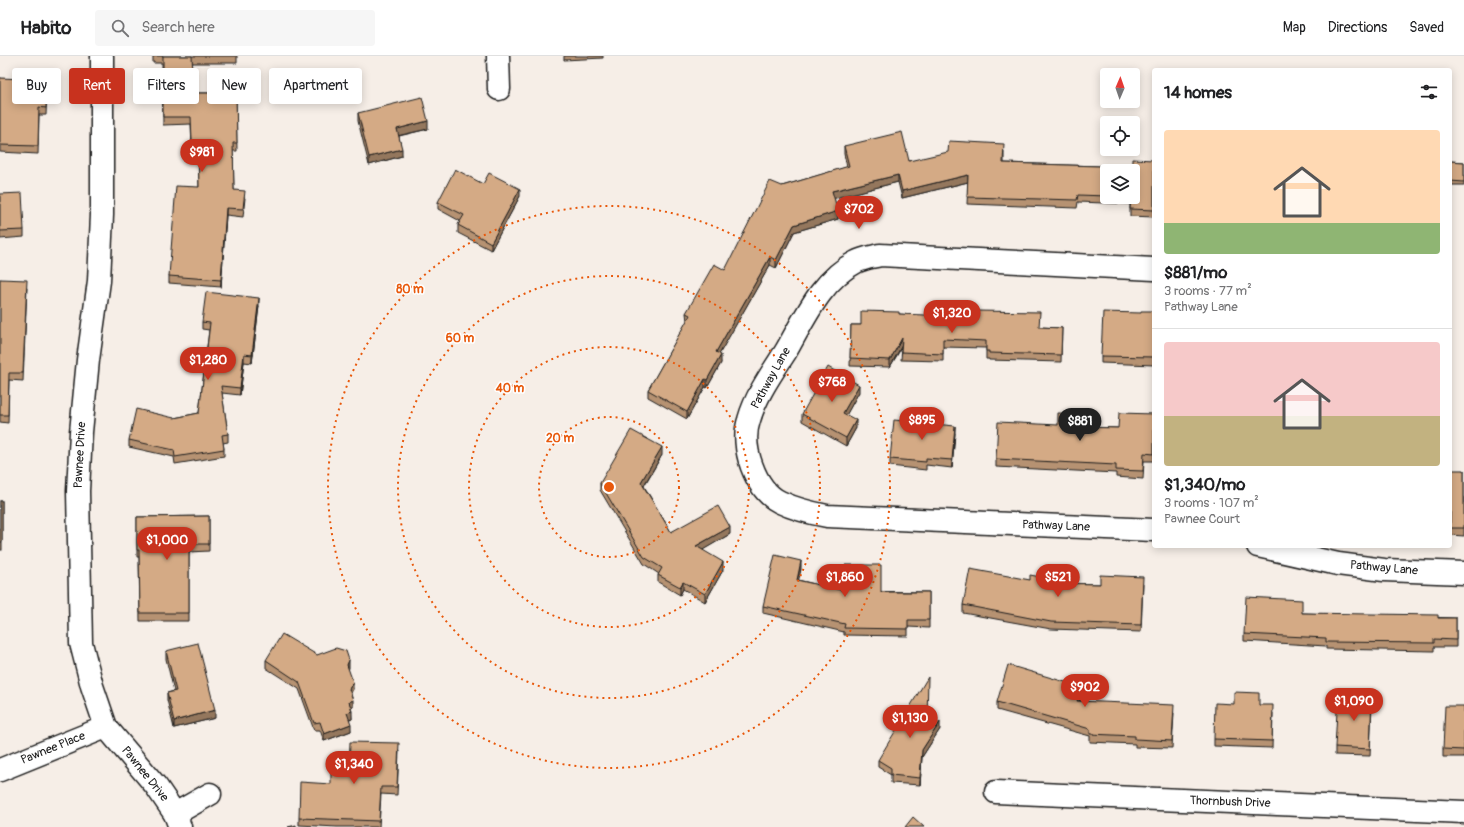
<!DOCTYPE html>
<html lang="en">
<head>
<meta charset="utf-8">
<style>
	:root { --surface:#fff; --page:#f6f6f6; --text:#202124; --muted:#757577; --line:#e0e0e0; --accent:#c8321e }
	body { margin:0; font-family:Pangolin,sans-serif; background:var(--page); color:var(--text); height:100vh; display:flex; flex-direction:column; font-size:15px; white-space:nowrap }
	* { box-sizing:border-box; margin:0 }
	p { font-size:13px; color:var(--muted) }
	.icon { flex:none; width:22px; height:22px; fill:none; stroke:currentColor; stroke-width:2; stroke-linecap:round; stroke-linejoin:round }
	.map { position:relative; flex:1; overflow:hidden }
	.panel { position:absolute; left:1152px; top:12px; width:300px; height:480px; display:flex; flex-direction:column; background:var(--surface); border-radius:4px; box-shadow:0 2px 10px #0003 }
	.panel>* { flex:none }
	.guide { position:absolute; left:12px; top:12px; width:380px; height:36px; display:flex; gap:8px }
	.needle { width:26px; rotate:2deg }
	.buttons { position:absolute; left:1100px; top:12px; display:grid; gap:8px }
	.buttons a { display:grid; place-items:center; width:40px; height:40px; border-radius:4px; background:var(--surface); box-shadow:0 2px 10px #0003; font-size:20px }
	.price { position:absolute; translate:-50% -34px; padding:0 9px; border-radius:14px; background:var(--accent); color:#fff; font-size:13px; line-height:26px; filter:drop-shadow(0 1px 2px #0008) }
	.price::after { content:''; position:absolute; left:50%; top:24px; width:12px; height:9px; margin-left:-6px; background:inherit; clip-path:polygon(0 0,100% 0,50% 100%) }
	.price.active { background:#222; color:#fff }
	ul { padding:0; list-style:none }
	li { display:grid; align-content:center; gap:8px; height:212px; padding:0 12px }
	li+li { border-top:1px solid var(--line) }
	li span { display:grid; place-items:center; height:124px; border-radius:4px; color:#555 }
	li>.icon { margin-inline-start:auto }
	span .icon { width:72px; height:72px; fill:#fffc; stroke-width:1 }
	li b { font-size:17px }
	h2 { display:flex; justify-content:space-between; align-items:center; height:48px; padding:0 12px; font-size:17px }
	.tag { padding:0 14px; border-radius:4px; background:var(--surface); box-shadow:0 2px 10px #0003; font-size:14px; line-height:36px }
	.tag.active { background:var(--accent); color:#fff }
	header { display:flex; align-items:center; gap:24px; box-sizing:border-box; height:56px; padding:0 20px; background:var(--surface); border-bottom:1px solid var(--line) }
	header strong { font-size:19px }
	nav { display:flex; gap:22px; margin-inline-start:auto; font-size:14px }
	.search { width:280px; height:36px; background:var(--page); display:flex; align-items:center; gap:10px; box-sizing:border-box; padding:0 14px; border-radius:4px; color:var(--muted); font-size:15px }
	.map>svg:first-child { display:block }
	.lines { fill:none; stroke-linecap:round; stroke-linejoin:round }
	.street-casing { stroke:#1c1c1c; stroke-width:25 }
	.street { stroke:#fff; stroke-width:22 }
	.wall { fill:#b69272; stroke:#1c1c1c; fill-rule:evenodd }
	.shaded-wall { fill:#94775d; stroke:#1c1c1c }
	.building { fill:#d4aa85; stroke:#1c1c1c }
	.ring { fill:none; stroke:#e8590c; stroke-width:2; stroke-dasharray:2 4 }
	.labels { text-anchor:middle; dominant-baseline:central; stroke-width:3; stroke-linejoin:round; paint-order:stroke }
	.street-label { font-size:12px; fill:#1c1c1c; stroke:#fff }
	.centre { fill:#e8590c; stroke:#fff; stroke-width:2 }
	.ring-label { font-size:12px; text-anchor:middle; font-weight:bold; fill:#e8590c; stroke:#fff; stroke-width:3; stroke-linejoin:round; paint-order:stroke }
</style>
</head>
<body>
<header>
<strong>Habito</strong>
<div class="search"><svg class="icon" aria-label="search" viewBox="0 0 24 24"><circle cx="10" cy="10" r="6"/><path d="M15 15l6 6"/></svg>Search here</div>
<nav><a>Map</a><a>Directions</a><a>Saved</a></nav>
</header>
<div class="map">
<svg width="1464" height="771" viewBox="0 0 1464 771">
	<rect width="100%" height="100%" fill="#f6eee7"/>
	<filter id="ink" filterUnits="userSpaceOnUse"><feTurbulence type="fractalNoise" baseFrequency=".025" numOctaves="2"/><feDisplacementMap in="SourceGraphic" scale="8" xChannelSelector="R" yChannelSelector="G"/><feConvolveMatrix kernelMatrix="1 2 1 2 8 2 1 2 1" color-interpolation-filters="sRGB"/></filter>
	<g filter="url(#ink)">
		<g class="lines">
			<defs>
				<g id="street">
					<path d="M102,0V159L99,225L88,304L81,376L78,435L81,587L92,630L106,671L156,730L175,758L180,771"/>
					<path d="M498,0L499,33"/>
					<path d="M1154,213L880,199C872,201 863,202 856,206C821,224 805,262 786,295C772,317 756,339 749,364C740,390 755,434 780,446C795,453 811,457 827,460L1154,474"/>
					<path d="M1258,490L1338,508L1384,514L1464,517"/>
					<path d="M0,714L106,671"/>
					<path d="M996,736L1464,756"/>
					<path d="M175,758L210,738"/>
				</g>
			</defs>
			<!-- street casing -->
			<use href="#street" class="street-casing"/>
			<!-- street -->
			<use href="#street" class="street"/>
		</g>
		<!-- wall -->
		<g class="wall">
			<path d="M153,0H237V7H192L194,37H236L237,95H233L234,134L245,142L243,161L226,159L221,231L169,227V220L199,131L198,93H192L191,68L163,69L162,7H153Z"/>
			<path d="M564,0H603V2L564,4Z"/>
			<path d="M0,22L47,31L46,59H39L38,98L0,96Z"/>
			<path d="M358,57L428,73L399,80L402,100L369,109L358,65Z"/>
			<path d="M844,90L909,105L1004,95V107L1132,111L1154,104V161L1130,160V148L1078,146L1077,152L967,148L968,126L902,142L898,126L834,142L838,163L794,176L776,212L770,209L719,298L721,307L707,332L705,331L687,363L648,341V334L687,265L686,257L725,214L782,130L847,111L844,98ZM1107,115L1133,141H1107Z"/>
			<path d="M1450,105L1464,106V129H1450Z"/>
			<path d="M483,128L520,140L491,194L458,177V169L460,165L438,153V146Z"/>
			<path d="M0,138L24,174V181L0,183Z"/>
			<path d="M0,223L27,232L23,325L9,324L8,367L0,366Z"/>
			<path d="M259,250L252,307L244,306L240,339L222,337L228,378V386L223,387L224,393V400L175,408L174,401L129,391V384L174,362L199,357L209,274L202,273V266Z"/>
			<path d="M1154,255V309L1101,307V300L1141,257Z"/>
			<path d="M899,258L1040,271L1062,272L1061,306L989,304V303H986V292L943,291V305L901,304L902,291L890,311L850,310L851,269H861Z"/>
			<path d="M859,336L846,359L856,372L846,390L802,365V358Z"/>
			<path d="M1154,358V405H1144L1143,423L1116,421V417L996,411V403L1079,371L1118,372Z"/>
			<path d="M955,377L952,412L926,409V414L890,410V403Z"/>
			<path d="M662,399L644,430L671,476L730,478L702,494L723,514L705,546L683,533L680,539L658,526V519L659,518L644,508L600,434V427Z"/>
			<path d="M1464,414V480L1450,479V449Z"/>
			<rect x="0" y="445" width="2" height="49"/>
			<path d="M209,460V495L189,496V565H140L139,501H137V461Z"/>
			<path d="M801,513L798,524L845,535L929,536V572L908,571V580L844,579V576L763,557V550Z"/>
			<path d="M1030,524L1051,527L1100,528H1143L1141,576L1051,573L963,557V549Z"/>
			<path d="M1302,557L1456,562V591H1434V595L1326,593V590L1244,585V578Z"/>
			<path d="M166,595L215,662L174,672L167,644V637L174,635L166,603Z"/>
			<path d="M317,599L349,612L348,613L353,633L351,637L353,651L351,652L352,663L349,664L351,675L324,685L320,674H314L299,633L266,612V604Z"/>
			<path d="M1082,638L1080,645L1174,657L1172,692L1135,691V688L1090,686V680L997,654V646Z"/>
			<path d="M1372,647L1370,700L1335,699V691Z"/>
			<path d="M1259,649L1273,657L1272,692L1214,690V683Z"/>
			<path d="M1464,650V701H1443V693Z"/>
			<path d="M927,664L940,673L922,701L920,729L891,727V719L878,711V704Z"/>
			<path d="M399,695L397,739L381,738L379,771H337L299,769V762L331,728L349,717Z"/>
		</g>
		<!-- shaded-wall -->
		<g class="shaded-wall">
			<path d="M428,65V73L397,80V73Z"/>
			<path d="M402,93V100L369,109V101Z"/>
			<path d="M898,119V126L832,143V135Z"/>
			<path d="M968,119V126L902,142V135Z"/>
			<path d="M520,133V140L491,194V187Z"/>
			<path d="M226,152V159L221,231V224Z"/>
			<path d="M838,155V163L794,176L776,212V204L794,169Z"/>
			<path d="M770,201V209L716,304V296Z"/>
			<path d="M259,242V250L252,307V299Z"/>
			<path d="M902,282V289L890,311V304Z"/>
			<path d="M244,298V306L240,339V332Z"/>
			<path d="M721,299V307L707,332V324Z"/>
			<path d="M705,323V331L687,363V356Z"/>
			<path d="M859,329V336L843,365V357Z"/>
			<path d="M856,364V372L846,390V382Z"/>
			<path d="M955,370V377L952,412V404Z"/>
			<path d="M662,391V399L641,434V426Z"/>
			<path d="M730,471V478L696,498V490Z"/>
			<path d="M801,505V513L797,532V524Z"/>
			<path d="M723,506V514L705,546V538Z"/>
			<path d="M683,526V533L680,539V531Z"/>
			<path d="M349,604V612L347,616V609Z"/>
			<path d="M353,626V633L349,640V633Z"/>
			<path d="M1082,631V638L1077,653V645Z"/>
			<path d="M353,644V651L349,653V646Z"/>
			<path d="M215,654V662L174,672V665Z"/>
			<path d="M352,655V663L347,665V657Z"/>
			<path d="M940,666V673L922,701L920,729L922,694Z"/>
			<path d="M351,668V675L324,685V678Z"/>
		</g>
		<!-- building -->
		<g class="building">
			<path d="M163,0H192L194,37H236L237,87H233L234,134L245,135L243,153L226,152L221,224L169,220L176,130L199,131L198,85H192L191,61H163Z"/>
			<path d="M0,22L47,24L46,52L39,51L38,90L0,89Z"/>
			<path d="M422,41L428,65L397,73L402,93L369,101L358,57Z"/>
			<path d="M902,76L909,105L948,96L949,85L1004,88L1003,107L1132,111V103L1154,104V154L1130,153L1131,141H1133V115H1107V140L1078,139L1077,144L967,141L968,119L902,135L898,119L832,135L838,155L794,169L776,204L770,201L716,296L721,299L707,324L705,323L687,356L648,334L690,259L686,257L714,208L725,214L770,125L782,130L849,110L844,90Z"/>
			<path d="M1450,105L1464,106V126L1450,125Z"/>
			<path d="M455,113L483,128L489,117L520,133L491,187L458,169L464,159L438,146Z"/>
			<path d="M22,137L24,174L0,175V138Z"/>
			<path d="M0,223L27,224L23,317H9L8,359H0Z"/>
			<path d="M206,236L259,242L252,299L244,298L240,332L221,330L228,378L222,379L224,393L175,401L174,394L129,384L136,353L174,362L199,357L210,267L202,266Z"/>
			<path d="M861,255L899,256V258L977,261V255L1040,256L1039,271L1062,272L1061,299L989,297V295H986V285L943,283V298L901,296L902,282L890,304L850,302L851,269H861Z"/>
			<path d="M1141,255H1154V301L1101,300L1103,256L1141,257Z"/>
			<path d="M828,311L859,329L843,357L856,364L846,382L802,358Z"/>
			<path d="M1058,357L1080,358L1079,371L1118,372L1119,357L1154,358V398L1144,397L1143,415L1116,414V409L996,403L998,366L1058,369Z"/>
			<path d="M894,364L955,370L952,404L926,402V406L890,403Z"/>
			<path d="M631,374L662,391L641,426L671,476L718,450L730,471L696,490L723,506L705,538L683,526L680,531L658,519L662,512L644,501L600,427Z"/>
			<path d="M1451,414H1464V472H1450Z"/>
			<rect x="0" y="445" width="2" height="41"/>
			<path d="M209,460V488H189V557H140L139,494H137V461Z"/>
			<path d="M775,499L801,505L797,524L845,535V509H881V536H929V564H908V573L844,572L845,568L763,550Z"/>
			<path d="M970,513L1030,524V519L1051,523L1050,527L1100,528V519L1143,521L1141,569L1051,566L963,549Z"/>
			<path d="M1246,541L1302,544V557L1438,559V562H1456V584L1434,583V587L1326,586V582L1244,578Z"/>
			<path d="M282,578L317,599L336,592L346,595L349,604L347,609L353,626L349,633L353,644L349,646L352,655L347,657L351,668L324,678L320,666L314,667L299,626L266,604Z"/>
			<path d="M198,587L215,654L174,665L167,637L176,635L166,595Z"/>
			<path d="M1008,609L1082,631L1077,645L1174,649L1172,685L1135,683V680L1090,678V673L997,646Z"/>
			<path d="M928,621L927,664L940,666L922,694L920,722L891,719V712L878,704Z"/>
			<path d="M1234,636L1259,637V649H1273L1272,685L1214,683L1215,647L1234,648Z"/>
			<path d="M1338,638L1372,640L1370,693L1335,691Z"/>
			<path d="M1445,650H1464V694L1443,693Z"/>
			<path d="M350,686L399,687L397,731H381L379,765L299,762L300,726L331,728V716L349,717Z"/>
			<path d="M913,761L924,771H905Z"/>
			<path d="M296,769V771H288Z"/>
		</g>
	</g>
	<!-- distance rings -->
	<g class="ring">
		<circle cx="609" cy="431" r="70"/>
		<circle cx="609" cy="431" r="140"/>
		<circle cx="609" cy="431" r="211"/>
		<circle cx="609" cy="431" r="281"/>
	</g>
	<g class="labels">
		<!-- street labels -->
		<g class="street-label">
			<text transform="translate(771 322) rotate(-61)">Pathway Lane</text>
			<text transform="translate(80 399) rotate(-87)">Pawnee Drive</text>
			<text transform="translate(1056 470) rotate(2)">Pathway Lane</text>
			<text transform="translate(1384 512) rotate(5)">Pathway Lane</text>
			<text transform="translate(53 692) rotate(-22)">Pawnee Place</text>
			<text transform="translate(145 718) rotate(51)">Pawnee Drive</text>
			<text transform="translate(1230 746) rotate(2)">Thornbush Drive</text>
		</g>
	</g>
	<circle cx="609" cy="431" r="6" class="centre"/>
	<g class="ring-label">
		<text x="410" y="237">80 m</text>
		<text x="460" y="286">60 m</text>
		<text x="510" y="336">40 m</text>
		<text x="560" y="386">20 m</text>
	</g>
</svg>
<div class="buttons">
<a><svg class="needle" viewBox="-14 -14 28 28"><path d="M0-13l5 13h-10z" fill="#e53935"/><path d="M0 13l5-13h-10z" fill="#757577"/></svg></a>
<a><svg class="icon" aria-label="locate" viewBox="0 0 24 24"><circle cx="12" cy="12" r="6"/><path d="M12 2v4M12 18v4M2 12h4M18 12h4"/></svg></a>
<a><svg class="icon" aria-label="layers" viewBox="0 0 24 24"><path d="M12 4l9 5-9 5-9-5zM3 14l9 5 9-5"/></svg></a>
</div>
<b class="price" style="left:202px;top:117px">$981</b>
<b class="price" style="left:859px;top:174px">$702</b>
<b class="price" style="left:952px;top:278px">$1,320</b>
<b class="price" style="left:208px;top:325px">$1,280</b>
<b class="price" style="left:832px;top:347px">$768</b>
<b class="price" style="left:922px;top:385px">$895</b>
<b class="price active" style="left:1080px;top:386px">$881</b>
<b class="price" style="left:167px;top:505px">$1,000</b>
<b class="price" style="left:845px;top:542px">$1,860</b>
<b class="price" style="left:1058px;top:542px">$521</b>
<b class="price" style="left:1085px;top:652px">$902</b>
<b class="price" style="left:1354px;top:666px">$1,090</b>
<b class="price" style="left:910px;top:683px">$1,130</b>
<b class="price" style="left:354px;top:729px">$1,340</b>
<div class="guide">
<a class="tag">Buy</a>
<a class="tag active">Rent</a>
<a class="tag">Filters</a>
<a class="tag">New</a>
<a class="tag">Apartment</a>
</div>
<section class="panel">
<h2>14 homes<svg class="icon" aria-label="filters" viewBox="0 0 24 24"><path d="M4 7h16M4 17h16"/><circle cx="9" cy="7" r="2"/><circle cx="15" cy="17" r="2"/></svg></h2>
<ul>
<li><span style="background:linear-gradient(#ffd9b3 75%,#8fb573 0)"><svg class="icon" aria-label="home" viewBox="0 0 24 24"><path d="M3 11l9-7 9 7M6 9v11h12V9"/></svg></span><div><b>$881/mo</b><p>3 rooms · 77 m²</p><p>Pathway Lane</p></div></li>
<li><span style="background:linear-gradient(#f6c9c9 60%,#c2b280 0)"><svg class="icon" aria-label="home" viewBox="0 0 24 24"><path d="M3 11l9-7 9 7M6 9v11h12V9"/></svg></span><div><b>$1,340/mo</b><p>3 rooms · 107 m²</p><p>Pawnee Court</p></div></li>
</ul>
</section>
</div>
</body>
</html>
